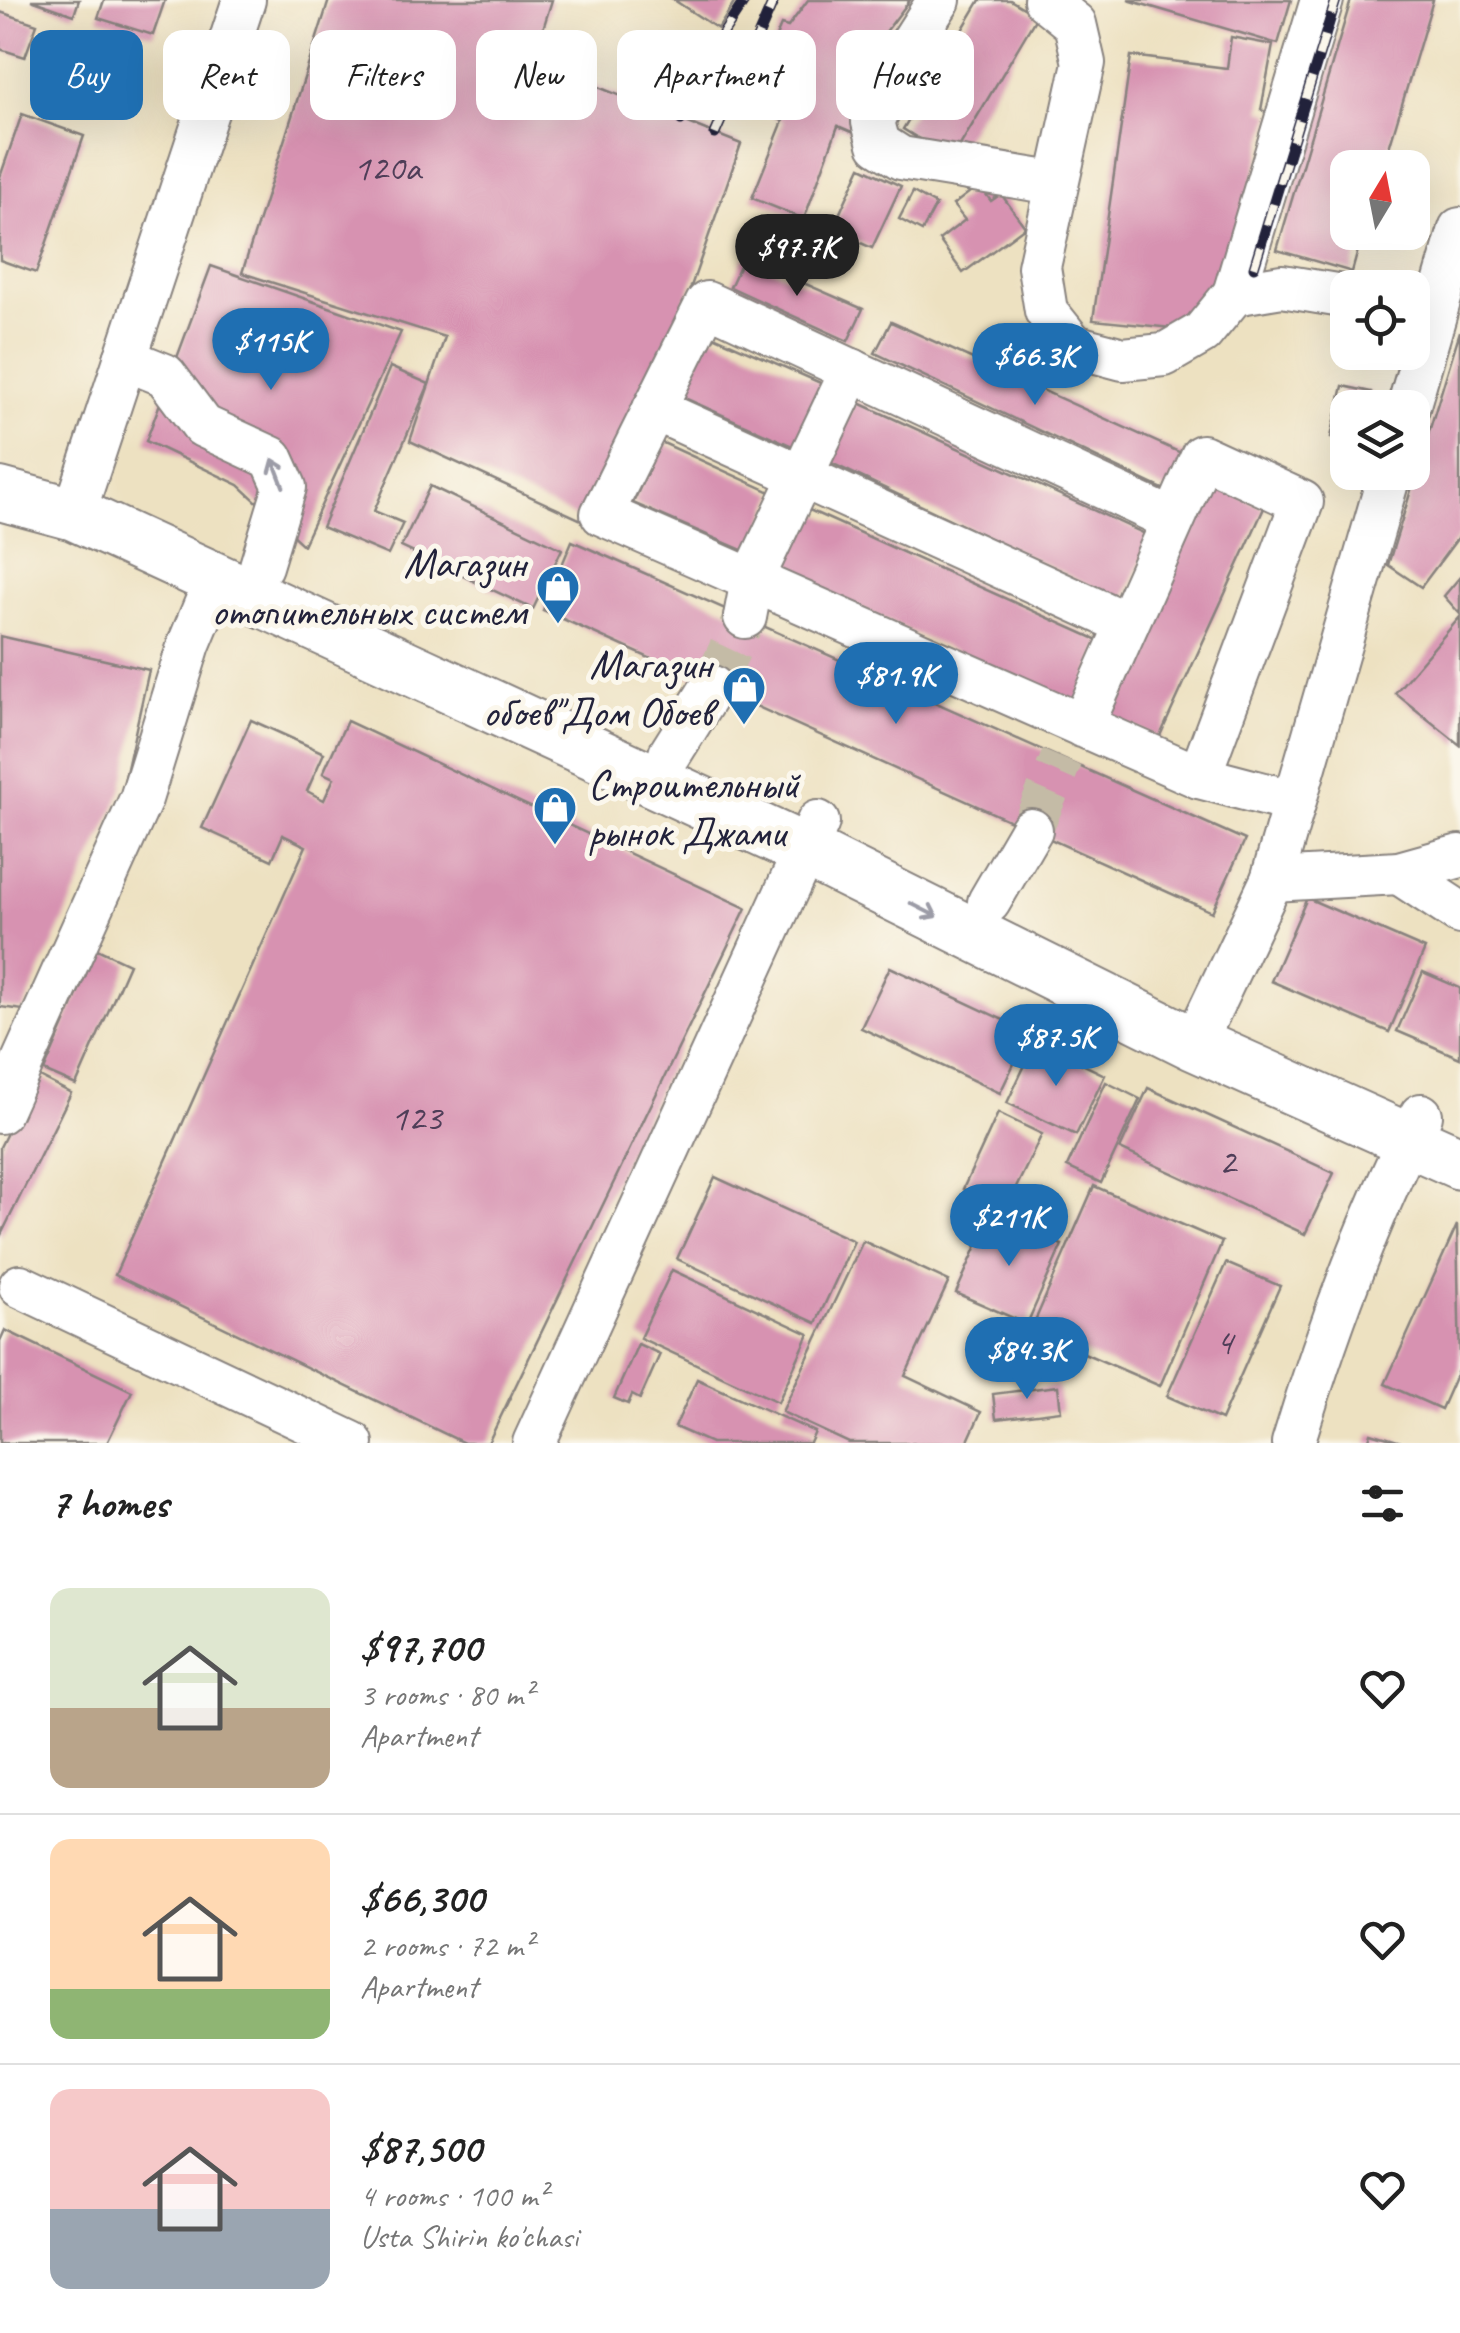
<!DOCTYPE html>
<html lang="en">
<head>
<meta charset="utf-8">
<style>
	:root { --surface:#fff; --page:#f2f2f2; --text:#222; --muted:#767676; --line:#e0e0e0; --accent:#1f6fb2 }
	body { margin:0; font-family:Caveat,sans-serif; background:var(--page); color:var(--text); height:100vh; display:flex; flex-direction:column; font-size:38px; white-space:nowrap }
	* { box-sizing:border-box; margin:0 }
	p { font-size:32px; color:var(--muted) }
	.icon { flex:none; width:55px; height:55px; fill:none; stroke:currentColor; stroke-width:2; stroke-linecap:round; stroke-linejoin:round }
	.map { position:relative; height:1443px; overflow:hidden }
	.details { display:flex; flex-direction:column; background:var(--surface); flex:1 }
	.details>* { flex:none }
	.guide { position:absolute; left:30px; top:30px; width:1400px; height:90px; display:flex; gap:20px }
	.needle { width:65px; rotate:10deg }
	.controls { position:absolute; left:1330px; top:150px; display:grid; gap:20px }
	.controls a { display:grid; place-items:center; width:100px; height:100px; border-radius:20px; background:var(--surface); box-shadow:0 10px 40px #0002; font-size:50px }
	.price { position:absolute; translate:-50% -85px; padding:0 22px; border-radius:35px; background:var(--accent); color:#fff; font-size:32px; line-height:65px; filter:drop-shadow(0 2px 5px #0008) }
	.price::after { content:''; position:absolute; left:50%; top:60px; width:30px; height:22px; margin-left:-15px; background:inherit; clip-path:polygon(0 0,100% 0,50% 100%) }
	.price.active { background:#222; color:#fff }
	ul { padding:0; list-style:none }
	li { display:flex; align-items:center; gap:30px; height:250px; padding:0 50px }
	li+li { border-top:2px solid var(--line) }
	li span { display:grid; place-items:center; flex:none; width:280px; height:200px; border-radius:20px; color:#555 }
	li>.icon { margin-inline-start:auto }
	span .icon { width:120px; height:120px; fill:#fffc; stroke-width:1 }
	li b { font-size:42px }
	h2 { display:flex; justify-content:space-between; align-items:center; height:120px; padding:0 50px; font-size:42px }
	.tag { padding:0 35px; border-radius:20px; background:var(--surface); box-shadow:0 10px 40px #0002; font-size:35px; line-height:90px }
	.tag.active { background:var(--accent); color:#fff }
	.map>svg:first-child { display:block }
	.building { fill:#d792b1 }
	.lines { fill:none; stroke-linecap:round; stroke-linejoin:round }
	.minor-tunnel { stroke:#c4bba6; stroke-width:42; stroke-dasharray:42 21; stroke-linecap:butt }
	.minor-casing { stroke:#88827e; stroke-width:46 }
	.major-casing { stroke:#88827e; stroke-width:56 }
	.minor { stroke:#fff; stroke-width:42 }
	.major { stroke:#fff; stroke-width:52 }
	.rail-casing { stroke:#22223b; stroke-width:11 }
	.rail { stroke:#fbf7ec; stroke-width:8; stroke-dasharray:22; stroke-linecap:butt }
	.oneway { stroke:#9c9ca7 }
	.labels { text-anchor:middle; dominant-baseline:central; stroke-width:10; stroke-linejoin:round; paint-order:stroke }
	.number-label { font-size:38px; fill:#4f3e58 }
	.poi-label { font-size:42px; fill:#22223b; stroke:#fbf7ec; text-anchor:end }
</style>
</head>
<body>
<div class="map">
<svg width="1460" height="1443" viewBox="0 0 1460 1443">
	<rect width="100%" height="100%" fill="#fbf7ec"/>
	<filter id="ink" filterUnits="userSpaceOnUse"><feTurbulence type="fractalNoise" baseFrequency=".01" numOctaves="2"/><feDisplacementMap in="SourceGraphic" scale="20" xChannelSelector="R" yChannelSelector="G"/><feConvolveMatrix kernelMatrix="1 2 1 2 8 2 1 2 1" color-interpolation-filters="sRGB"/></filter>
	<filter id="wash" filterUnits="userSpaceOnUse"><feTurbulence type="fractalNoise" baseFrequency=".0048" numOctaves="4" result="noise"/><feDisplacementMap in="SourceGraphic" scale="40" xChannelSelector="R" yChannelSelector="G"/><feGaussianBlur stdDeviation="2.25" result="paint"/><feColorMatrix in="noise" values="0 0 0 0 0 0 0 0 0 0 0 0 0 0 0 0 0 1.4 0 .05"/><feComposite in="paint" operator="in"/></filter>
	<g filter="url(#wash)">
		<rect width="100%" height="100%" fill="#ede1c1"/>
		<g id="blocks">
			<!-- building -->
			<g class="building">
				<path d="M31,0H79L74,15Z"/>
				<path d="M104,0H165L153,35L98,18Z"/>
				<path d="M329,0H552L533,61L741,144L681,315L588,523L410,441L445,337L242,273Z"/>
				<path d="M674,0H736L718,29Z"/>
				<path d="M808,0H910L859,67L850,93L866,97L852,132L838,126L804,219L752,198L783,121L747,105L781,25L788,27Z"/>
				<path d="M980,0H1010L1037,16L952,159L903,129Z"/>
				<path d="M1128,0H1291L1278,44Z"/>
				<path d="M1351,0H1433L1383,168H1348V232H1363L1352,272L1277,250Z"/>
				<path d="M0,12L37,24L25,57L0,49Z"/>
				<path d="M1231,37L1273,45L1261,110L1271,114L1221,303L1172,328L1093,320L1131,56L1227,68Z"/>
				<path d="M22,114L84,136L36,273L0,260V177Z"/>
				<path d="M861,167L901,186L872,248L832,230Z"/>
				<path d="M979,185L991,201L1001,194L1025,227L963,273L939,240L965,220L953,205Z"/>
				<path d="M913,192L936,205L922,231L899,219Z"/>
				<path d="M744,257L863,309L848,341L730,287Z"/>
				<path d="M211,266L401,332L303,545L239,485L146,441Z"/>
				<path d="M891,322L1188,456L1171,493L875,353Z"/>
				<path d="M1460,331V535L1421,587L1388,565Z"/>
				<path d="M709,334L825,385L799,449L680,396Z"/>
				<path d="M390,367L429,384L374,511L403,523L388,555L322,527Z"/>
				<path d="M1343,386L1371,392L1367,408H1348V441L1331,437Z"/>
				<path d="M855,401L1152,537L1123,601L827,461Z"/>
				<path d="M661,442L775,494L751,554L633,503Z"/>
				<path d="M1209,481L1264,508L1159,738L1102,714Z"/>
				<path d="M430,486L562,549L533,609L401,547Z"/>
				<path d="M807,509L1102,642L1077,706L777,572Z"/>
				<path d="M572,541L1245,840L1212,912L543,610Z"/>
				<path d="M1460,577V614L1444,596Z"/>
				<path d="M1460,617V745L1395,693Z"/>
				<path d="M0,636L149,670L122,791L23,1010L0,1007Z"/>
				<path d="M251,720L324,753L307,791L324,800L334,778L323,773L347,721L746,908L488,1443H464L115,1275L306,846L283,835L272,860L202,828Z"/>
				<path d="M1307,898L1425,949L1389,1032L1271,981Z"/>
				<path d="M97,949L129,964L76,1085L44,1071Z"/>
				<path d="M890,967L1029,1032L1000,1093L861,1028Z"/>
				<path d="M1423,972L1460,988V1058L1397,1031Z"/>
				<path d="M1036,1042L1105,1075L1076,1135L1007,1103Z"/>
				<path d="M36,1075L71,1093L0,1237V1147Z"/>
				<path d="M1106,1082L1140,1099L1101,1183L1067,1167Z"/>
				<path d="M1148,1088L1334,1173L1305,1234L1120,1149Z"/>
				<path d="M998,1113L1042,1134L1016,1188L1047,1202L1037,1224L963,1189Z"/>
				<path d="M715,1177L854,1241L816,1323L677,1259Z"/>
				<path d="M1094,1186L1222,1242L1160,1386L1031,1330Z"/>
				<path d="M991,1214L1062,1245L1027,1324L956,1293Z"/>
				<path d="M1457,1225L1460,1366L1441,1409L1385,1384Z"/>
				<path d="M863,1241L949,1281L905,1376L981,1412L967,1443H849L782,1412Z"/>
				<path d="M1226,1263L1280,1286L1221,1420L1167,1396Z"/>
				<path d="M672,1270L809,1334L778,1402L640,1338Z"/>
				<path d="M5,1330L132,1391L107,1443H0V1341Z"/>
				<path d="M638,1344L660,1354L640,1399L632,1395L628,1404L614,1398Z"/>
				<path d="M697,1379L815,1432L810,1443H711L675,1427Z"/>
				<path d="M1058,1386L1061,1411L996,1419L993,1394Z"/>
				<path d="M1371,1433L1401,1442V1443H1368Z"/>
			</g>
		</g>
	</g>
	<g filter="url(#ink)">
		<use href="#blocks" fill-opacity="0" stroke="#88827e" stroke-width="2.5"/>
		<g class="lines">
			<!-- minor-tunnel -->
			<g class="minor-tunnel">
				<path d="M712,687L745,617"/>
				<path d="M1031,830L1062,758"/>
			</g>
			<defs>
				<g id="minor">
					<path d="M939,0L905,53L873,122L879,144L901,158L1054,183"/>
					<path d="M1045,0L1075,24L1084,63L1039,267L1046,311L1074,346L1123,359L1164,355L1202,333L1234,294L1282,286L1348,297"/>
					<path d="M1234,294L1322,0"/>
					<path d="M125,359L165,375L203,426L272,458L285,487L261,566"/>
					<path d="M1408,408L1460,229"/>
					<path d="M654,409L1127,624"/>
					<path d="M74,514L244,0"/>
					<path d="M745,617L752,580L852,370"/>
					<path d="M1082,726L1202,456L1302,502L1199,777L602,514L707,303L1173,520"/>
					<path d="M670,754L712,687"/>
					<path d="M1199,777L1294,802"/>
					<path d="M1399,873L1460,913"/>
					<path d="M1272,880L1399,873L1460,856"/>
					<path d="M989,902L1031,830"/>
					<path d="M1194,1044L1272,880L1390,472"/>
					<path d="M0,1112L141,799L189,644L216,579"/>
					<path d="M20,1286L352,1443"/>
					<path d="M534,1443L818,822"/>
					<path d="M1293,1443C1327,1331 1368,1219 1421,1115"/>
				</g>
				<path id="major" d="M0,494L74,514L804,850L1194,1044L1460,1163"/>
			</defs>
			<!-- minor casing -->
			<use href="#minor" class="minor-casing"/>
			<!-- major casing -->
			<use href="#major" class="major-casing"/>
			<!-- minor -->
			<use href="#minor" class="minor"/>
			<!-- major -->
			<use href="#major" class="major"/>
			<defs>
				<g id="rail">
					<path d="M681,120L713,49L745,0"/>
					<path d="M715,134L774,0"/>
					<path d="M1254,267L1336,0"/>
				</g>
			</defs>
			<!-- rail casing -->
			<use href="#rail" class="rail-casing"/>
			<!-- rail -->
			<use href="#rail" class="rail"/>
		</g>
		<!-- one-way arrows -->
		<defs><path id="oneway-shaft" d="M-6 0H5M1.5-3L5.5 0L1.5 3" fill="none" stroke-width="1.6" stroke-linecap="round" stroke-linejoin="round" transform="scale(2.5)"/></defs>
		<g class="oneway">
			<use href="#oneway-shaft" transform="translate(278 473) rotate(-111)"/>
			<use href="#oneway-shaft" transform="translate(924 910) rotate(27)"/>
		</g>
	</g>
	<!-- icons -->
	<defs>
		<symbol id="shop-pin" viewBox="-11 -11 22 30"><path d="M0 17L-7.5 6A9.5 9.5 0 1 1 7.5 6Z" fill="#1f6fb2" stroke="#fbf7ec"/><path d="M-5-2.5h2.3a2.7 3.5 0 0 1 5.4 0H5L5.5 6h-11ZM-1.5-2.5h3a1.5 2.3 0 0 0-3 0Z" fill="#fff"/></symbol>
	</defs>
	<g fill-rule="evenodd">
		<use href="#shop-pin" x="533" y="562" width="50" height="68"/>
		<use href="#shop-pin" x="719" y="663" width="50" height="68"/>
		<use href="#shop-pin" x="530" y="783" width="50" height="68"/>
	</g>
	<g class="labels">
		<!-- number labels -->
		<g class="number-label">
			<text x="387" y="167">120a</text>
			<text x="416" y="1117">123</text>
			<text x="1227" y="1161">2</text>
			<text x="1224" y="1341">4</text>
		</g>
		<!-- poi labels -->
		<g class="poi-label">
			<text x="526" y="563">Магазин<tspan x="526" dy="48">отопительных систем</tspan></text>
			<text x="712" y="664">Магазин<tspan x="712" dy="48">обоев"Дом Обоев</tspan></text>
			<text x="588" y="784" text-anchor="start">Строительный<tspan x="588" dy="48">рынок Джами</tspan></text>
		</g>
	</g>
</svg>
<div class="controls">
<a><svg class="needle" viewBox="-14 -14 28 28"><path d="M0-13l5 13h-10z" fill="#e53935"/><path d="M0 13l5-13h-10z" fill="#767676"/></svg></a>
<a><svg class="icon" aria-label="locate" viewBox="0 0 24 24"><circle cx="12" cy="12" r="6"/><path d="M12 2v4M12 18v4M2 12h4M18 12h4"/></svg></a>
<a><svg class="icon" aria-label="layers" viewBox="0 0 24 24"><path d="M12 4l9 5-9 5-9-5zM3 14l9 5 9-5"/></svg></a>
</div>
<b class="price active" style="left:797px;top:299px">$97.7K</b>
<b class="price" style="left:271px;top:393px">$115K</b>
<b class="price" style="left:1035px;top:408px">$66.3K</b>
<b class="price" style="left:896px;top:727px">$81.9K</b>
<b class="price" style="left:1056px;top:1089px">$87.5K</b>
<b class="price" style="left:1009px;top:1269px">$211K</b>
<b class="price" style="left:1027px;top:1402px">$84.3K</b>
<div class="guide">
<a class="tag active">Buy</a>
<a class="tag">Rent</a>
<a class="tag">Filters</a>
<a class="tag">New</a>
<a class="tag">Apartment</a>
<a class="tag">House</a>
</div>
</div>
<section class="details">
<h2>7 homes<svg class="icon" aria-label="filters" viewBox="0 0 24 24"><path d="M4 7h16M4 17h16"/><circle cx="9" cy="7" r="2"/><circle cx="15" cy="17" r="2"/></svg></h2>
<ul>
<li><span style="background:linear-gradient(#dfe7d0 60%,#b9a48a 0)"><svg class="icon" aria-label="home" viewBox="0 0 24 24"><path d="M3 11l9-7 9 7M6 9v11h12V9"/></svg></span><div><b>$97,700</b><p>3 rooms · 80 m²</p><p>Apartment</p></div><svg class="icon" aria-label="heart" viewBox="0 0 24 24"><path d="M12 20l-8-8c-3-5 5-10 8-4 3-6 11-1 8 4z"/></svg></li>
<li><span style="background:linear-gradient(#ffd9b3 75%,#8fb573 0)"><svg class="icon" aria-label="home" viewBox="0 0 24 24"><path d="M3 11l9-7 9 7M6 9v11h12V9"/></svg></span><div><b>$66,300</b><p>2 rooms · 72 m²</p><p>Apartment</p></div><svg class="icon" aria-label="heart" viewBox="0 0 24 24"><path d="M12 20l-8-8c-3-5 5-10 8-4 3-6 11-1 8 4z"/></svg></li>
<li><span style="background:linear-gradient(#f6c9c9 60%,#9aa5b1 0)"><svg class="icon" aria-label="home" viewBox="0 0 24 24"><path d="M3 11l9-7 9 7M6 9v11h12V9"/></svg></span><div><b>$87,500</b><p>4 rooms · 100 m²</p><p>Usta Shirin ko'chasi</p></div><svg class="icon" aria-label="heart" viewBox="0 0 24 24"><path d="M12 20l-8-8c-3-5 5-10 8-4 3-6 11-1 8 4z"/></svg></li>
</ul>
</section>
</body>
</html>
